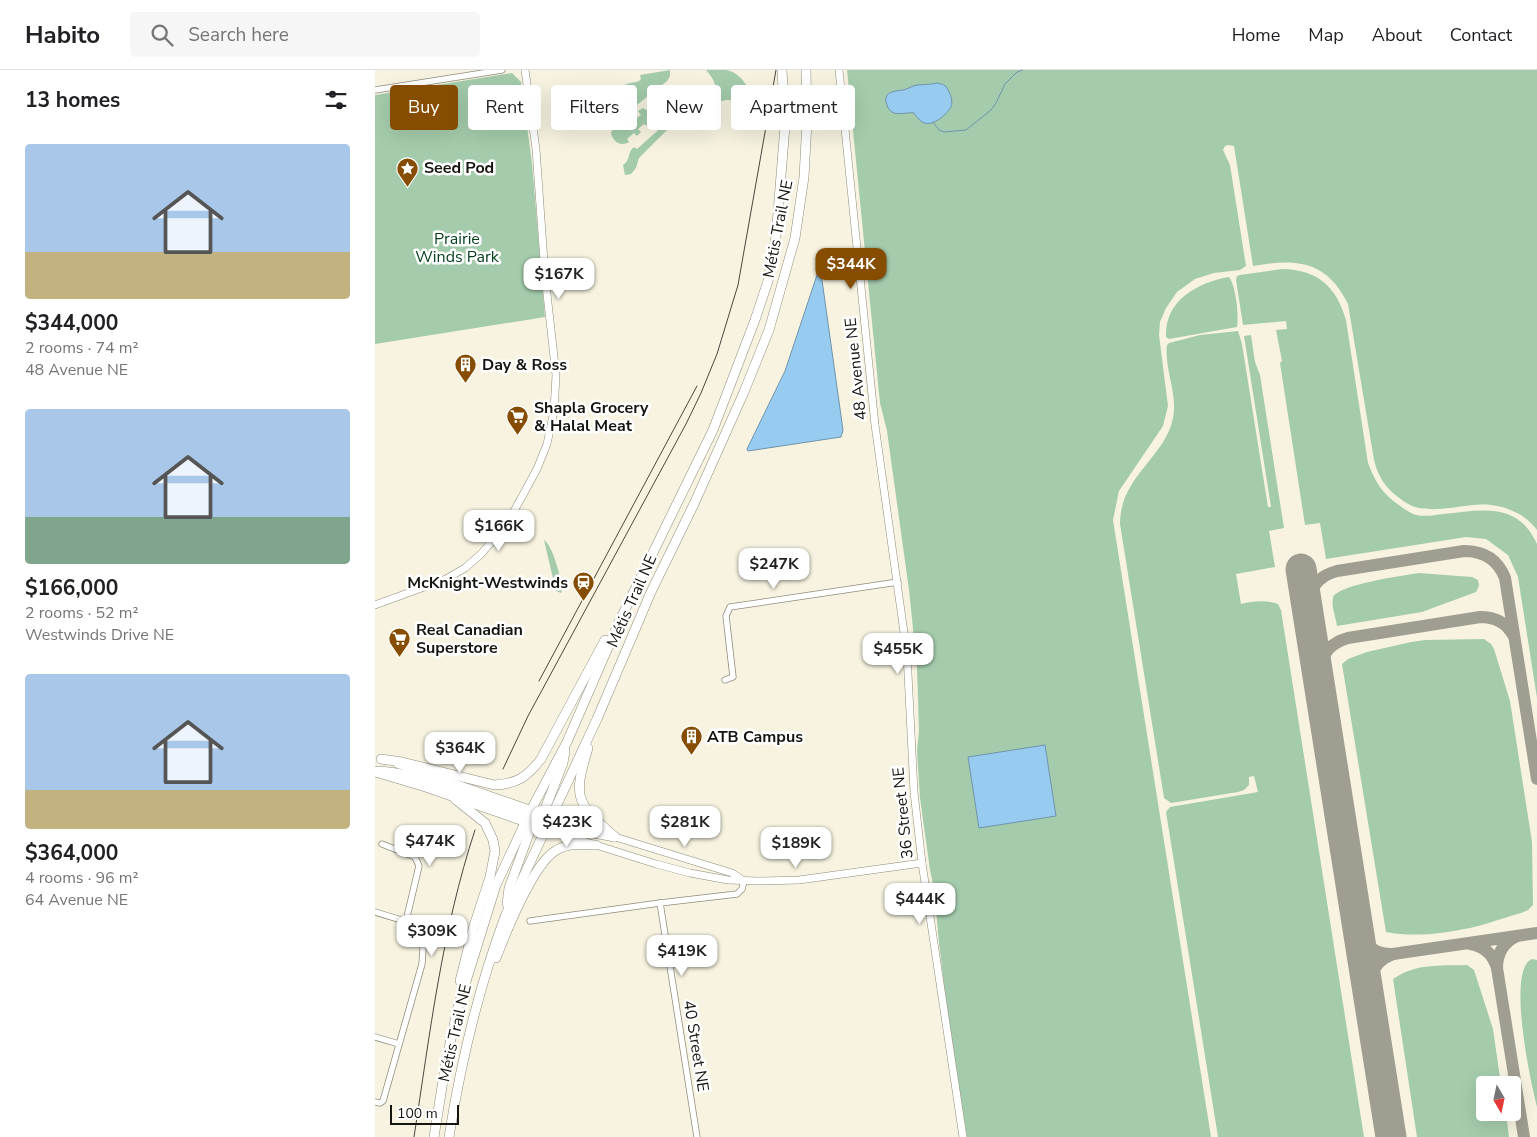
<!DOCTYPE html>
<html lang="en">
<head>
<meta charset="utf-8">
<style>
	:root { --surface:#fff; --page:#f6f6f6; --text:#202124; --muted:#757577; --line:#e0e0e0; --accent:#864d00 }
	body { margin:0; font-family:"Nunito Sans",sans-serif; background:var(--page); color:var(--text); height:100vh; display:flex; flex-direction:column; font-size:19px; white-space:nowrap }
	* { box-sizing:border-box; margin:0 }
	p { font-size:16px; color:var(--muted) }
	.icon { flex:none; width:28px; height:28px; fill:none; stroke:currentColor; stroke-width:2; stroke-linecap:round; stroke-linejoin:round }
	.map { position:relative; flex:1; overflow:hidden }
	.panel { display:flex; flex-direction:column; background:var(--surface); width:375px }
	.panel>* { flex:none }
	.guide { position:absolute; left:15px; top:15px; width:475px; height:45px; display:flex; gap:10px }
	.needle { width:32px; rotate:171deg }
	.fabs { position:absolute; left:1101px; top:1006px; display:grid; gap:10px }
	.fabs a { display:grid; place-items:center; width:45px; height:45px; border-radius:5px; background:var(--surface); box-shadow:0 5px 20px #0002; font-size:25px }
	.scale { position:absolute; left:15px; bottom:12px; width:69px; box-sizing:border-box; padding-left:5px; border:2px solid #16150f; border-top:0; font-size:14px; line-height:18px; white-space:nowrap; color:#16150f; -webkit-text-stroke:4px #fff; paint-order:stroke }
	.price { position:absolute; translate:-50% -42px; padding:0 11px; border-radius:10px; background:#fff; color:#222; font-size:16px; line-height:32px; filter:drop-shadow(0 1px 2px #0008) }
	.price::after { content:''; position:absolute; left:50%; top:30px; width:15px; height:11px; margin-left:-8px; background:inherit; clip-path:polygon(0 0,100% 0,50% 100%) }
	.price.on { background:var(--accent); color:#fff }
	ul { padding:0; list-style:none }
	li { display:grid; align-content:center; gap:10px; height:265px; padding:0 25px }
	li span { display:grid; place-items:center; height:155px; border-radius:5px; color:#555 }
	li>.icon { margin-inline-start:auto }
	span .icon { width:90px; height:90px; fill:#fffc; stroke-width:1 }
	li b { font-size:21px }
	h2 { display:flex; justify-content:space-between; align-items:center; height:60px; padding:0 25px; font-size:21px }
	.tag { padding:0 18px; border-radius:5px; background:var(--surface); box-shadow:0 5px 20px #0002; font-size:18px; line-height:45px }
	.tag.on { background:var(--accent); color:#fff }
	header { display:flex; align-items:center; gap:30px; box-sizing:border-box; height:70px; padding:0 25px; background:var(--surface); border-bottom:1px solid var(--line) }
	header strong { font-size:24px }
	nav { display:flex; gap:28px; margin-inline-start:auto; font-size:18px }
	.search { width:350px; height:45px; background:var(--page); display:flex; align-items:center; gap:12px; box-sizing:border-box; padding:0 18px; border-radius:5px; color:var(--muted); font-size:19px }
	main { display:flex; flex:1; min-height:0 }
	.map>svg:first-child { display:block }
	.green { fill:#a4ccac }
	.water { fill:#97cbef; stroke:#7094ac }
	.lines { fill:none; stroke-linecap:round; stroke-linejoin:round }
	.stream { stroke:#7094ac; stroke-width:1 }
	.taxiway { stroke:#a09e90; stroke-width:12 }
	.runway { stroke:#a09e90; stroke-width:31 }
	.minor-casing { stroke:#908c7b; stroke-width:7 }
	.tertiary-casing { stroke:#908c7b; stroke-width:8 }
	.secondary-casing { stroke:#908c7b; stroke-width:9 }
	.primary-casing { stroke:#908c7b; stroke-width:10 }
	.minor { stroke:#fff; stroke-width:5.5 }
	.tertiary { stroke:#fff; stroke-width:7 }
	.secondary { stroke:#fff; stroke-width:8 }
	.primary { stroke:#fff; stroke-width:9 }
	.tram { stroke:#49483f; stroke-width:1 }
	.labels { text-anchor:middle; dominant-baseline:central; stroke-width:5; stroke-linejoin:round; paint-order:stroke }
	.poi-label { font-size:16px; font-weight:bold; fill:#16150f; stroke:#fff; text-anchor:start }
	.street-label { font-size:16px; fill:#16150f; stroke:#fff }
	.park-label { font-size:16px; fill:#07421f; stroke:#fff }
</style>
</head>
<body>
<header>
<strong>Habito</strong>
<div class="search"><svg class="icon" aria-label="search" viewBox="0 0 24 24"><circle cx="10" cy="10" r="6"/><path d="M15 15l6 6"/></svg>Search here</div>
<nav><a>Home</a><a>Map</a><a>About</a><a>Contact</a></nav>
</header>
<main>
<section class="panel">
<h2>13 homes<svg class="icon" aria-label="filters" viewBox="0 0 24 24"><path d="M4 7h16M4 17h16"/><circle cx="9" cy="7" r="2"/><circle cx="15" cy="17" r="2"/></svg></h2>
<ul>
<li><span style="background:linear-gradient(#a9c7e8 70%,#c2b280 0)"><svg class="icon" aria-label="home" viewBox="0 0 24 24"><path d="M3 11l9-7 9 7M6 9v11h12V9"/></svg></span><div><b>$344,000</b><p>2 rooms · 74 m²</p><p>48 Avenue NE</p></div></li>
<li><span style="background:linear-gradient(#a9c7e8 70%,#7fa58c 0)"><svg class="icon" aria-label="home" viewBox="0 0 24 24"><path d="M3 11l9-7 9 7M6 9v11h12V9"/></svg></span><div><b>$166,000</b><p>2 rooms · 52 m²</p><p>Westwinds Drive NE</p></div></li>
<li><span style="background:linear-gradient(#a9c7e8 75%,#c2b280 0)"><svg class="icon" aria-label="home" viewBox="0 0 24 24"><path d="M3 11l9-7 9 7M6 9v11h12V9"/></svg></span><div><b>$364,000</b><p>4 rooms · 96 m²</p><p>64 Avenue NE</p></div></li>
</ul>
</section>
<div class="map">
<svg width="1162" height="1067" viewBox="0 0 1162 1067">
	<rect width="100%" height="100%" fill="#f7f3e0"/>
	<!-- green -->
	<g class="green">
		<path d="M295,0V6L292,11L253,42L242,47L223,49C223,34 238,19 252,14C256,12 260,13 264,11L266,9L265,5Z"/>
		<path d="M331,0C337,0 345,0 351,0C370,3 380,28 378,44L376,45C371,36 362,30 352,30C347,31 344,32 339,31C343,18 340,10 331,0Z"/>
		<path d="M472,0H1162V460C1157,453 1150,447 1142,443C1105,424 1080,444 1044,438C1034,436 1025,429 1018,423C1008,414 1002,403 999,390L973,234C952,191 922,188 878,196L859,76L853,75L850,76L848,80L855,95L871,196L865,200L839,203L820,209L802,222L791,238L785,252L784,265L793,336L788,356L744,421L738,450L836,1067H592L573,947L564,873L559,818L555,800L545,728L542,681L544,661L542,597L534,520L512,361L505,333Z"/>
		<path d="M137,3L146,12L157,93L170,247L0,274V25Z"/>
		<path d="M298,19C307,24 310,38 306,46L264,88L261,98L256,104L250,105L248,95C256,90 252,82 259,77L262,79L290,54L287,51C297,41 290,36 290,24L294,20Z"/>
		<path d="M282,31L288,38L287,43L284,47L280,44L273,50L276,52L272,56L269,54L263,59L266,62L262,66L259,63L252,69L254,72C246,77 238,72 236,63L239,56L243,53L245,57L254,53L253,49L258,46L260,49L266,45L263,41L268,38L271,40L276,36L274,33Z"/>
		<path d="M907,199C943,200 961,216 971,250L993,393C1000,411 1007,424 1024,435C1029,439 1035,443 1041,445C1050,447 1060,445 1068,444C1106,440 1143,431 1162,474V628L1143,507L1133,485L1111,469L1091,467L951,489L945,453L930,455L905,293L907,291L901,260L912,259L911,251L868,255L861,210L862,206L865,205Z"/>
		<path d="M854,207C861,216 864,246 862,257L794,269L791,267C789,230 824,212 854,207Z"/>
		<path d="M863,261L867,274L893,437H896L869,266L876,265L880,292L885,305L909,458L894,461L900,497L861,504L866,534C878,531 892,530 903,534L906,540L989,1067H843L791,742L795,737L883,722L879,706L874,707V715L869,720L863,722L796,733L789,728L745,454C745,406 790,388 798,348C803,324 789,299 792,275L794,273L825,265Z"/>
		<path d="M169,470C178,476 186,508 187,520L186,523L181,521Z"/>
		<path d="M1044,503L1097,507L1103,510L1104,516L1101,522L1047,542L962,556C961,548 956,536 958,528C960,515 1031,505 1044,503Z"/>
		<path d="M1109,569L1116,574L1119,579L1135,631L1157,772L1158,835L1153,840L1146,843C1127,848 1108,856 1089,859C1065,864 1036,867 1011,862L967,594L973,589L992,582L1036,572L1050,570Z"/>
		<path d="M1157,889L1162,890V1037C1156,1014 1131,899 1157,889Z"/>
		<path d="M1092,895L1099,900L1118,959L1126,1015H1110V1042L1131,1043L1134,1067H1042L1018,909C1042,893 1064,896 1092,895Z"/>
	</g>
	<!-- water -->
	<g class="water">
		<path d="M562,13C565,14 567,14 569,15C574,18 579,32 576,37C571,45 557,58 547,52C544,50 541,46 539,43C532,42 525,45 519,43C516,42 513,39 512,35C507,22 519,21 528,20C533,19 538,15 543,15C550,14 555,15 562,13Z"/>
		<path d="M445,196L468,360L466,367L373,381L372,379L410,301Z"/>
		<path d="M670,675L681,746L604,758L593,687Z"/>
	</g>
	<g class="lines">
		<!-- stream -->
		<path class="stream" d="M558,52L564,60L569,62L591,60L616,40L621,33L630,14L642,2L648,0"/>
		<!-- taxiway -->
		<g class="taxiway">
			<path d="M941,581C936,551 921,512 962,501L1089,481C1109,481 1123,490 1130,508L1162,709"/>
			<path d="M954,659C948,627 929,580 973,568L1105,547C1120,547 1131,552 1138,565"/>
			<path d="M980,825C984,851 982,885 1018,884L1162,863"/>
			<path d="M1095,874C1109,876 1118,884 1122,898L1149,1067"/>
			<path d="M1122,898C1122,883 1129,872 1142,866"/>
			<path d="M1002,964C998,936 982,897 1018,884"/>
		</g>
		<!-- runway -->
		<path class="runway" d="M926,499L1016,1067"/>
		<defs>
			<g id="minor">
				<path d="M0,20L127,0"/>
				<path d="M350,610L358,607L351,546L355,537L523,512"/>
				<path d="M7,774L40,787L44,796L31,851"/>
				<path d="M0,842L46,856L49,863L47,894L8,1031L5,1033L0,1032"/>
				<path d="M155,851L285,833"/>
				<path d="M0,967L24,974"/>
				<path d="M322,1067L285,833L362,824L367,819L369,811"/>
			</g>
			<g id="tertiary">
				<path d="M464,0L500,355L532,584L539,722L547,793L588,1067"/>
				<path d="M0,535L71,509L90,498L106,484L132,454L162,399L172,374L179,341L181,305L170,206L161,79L150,0"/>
				<path d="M156,740L215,759"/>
				<path d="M170,759L281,794L315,803L353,810L383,811L424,810L547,793"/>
				<path d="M237,766L357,803L366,809"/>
			</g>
			<g id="secondary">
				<path d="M23,694L156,740"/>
				<path d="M2,703L49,717L170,759"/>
			</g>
			<g id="primary">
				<path d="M213,678C198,728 200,732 240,767"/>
				<path d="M6,689L27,692L119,715C142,714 152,707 166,689L230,570"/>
				<path d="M0,701C36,701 78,720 112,732C128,737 160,752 175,746"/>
				<path d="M80,729L110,753L118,770L120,781L115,807L98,859L85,911"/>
				<path d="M168,752V744L188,693L190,681"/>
				<path d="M166,753L240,767"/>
				<path d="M132,834L134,818L159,750L157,742"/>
				<path d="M121,888C131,862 158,795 180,781C192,773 207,774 221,775"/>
				<path d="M59,1067L71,992L83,937L121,815L156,740L192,672L244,552L338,360L380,250L393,211L401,167L410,56L407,0"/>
				<path d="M74,1067C86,991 104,916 131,844L222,649L276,522L319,434L369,322L394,260L420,168L429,107L432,51L431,0"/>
			</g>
		</defs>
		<!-- minor casing -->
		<use href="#minor" class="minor-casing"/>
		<!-- tertiary casing -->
		<use href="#tertiary" class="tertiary-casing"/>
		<!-- secondary casing -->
		<use href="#secondary" class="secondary-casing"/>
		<!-- primary casing -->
		<use href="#primary" class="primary-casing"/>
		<!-- minor -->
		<use href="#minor" class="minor"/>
		<!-- tertiary -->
		<use href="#tertiary" class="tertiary"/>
		<!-- secondary -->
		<use href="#secondary" class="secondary"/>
		<!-- primary -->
		<use href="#primary" class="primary"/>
		<!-- tram -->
		<g class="tram">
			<path d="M164,611L322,316"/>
			<path d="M128,699L153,646L311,354L326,323L342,284L363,215L401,0"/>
			<path d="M39,1067C55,963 67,860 100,760"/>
		</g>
	</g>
	<!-- icons -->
	<defs>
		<symbol id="sight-pin" viewBox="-11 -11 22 30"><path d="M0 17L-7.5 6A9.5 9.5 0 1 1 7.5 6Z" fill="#864d00" stroke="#fff"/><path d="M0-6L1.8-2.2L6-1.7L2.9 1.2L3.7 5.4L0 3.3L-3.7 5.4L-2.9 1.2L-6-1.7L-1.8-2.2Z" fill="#fff"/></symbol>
		<symbol id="building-pin" viewBox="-11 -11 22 30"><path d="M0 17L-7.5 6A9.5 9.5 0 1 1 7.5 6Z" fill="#864d00" stroke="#fff"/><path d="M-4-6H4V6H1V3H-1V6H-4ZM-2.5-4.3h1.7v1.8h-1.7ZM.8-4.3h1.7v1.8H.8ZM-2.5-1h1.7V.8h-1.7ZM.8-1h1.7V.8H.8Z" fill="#fff"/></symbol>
		<symbol id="supermarket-pin" viewBox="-11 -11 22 30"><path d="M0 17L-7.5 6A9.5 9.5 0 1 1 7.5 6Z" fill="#864d00" stroke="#fff"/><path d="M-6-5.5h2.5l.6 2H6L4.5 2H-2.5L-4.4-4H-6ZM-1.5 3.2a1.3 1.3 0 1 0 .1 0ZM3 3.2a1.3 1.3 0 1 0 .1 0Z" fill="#fff"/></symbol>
		<symbol id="station-pin" viewBox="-11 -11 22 30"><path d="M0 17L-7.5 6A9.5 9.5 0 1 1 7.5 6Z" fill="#864d00" stroke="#fff"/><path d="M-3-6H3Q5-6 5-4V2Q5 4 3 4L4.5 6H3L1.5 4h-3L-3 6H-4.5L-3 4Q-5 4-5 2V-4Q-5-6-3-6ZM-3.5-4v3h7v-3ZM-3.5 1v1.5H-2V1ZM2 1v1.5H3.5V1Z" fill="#fff"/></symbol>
	</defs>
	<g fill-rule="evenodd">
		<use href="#sight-pin" x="20" y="86" width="25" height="34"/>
		<use href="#building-pin" x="78" y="282" width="25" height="34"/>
		<use href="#supermarket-pin" x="130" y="334" width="25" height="34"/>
		<use href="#station-pin" x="196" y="500" width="25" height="34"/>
		<use href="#supermarket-pin" x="12" y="556" width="25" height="34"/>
		<use href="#building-pin" x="304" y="654" width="25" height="34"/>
	</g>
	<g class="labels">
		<!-- poi labels -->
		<g class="poi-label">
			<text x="49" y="98">Seed Pod</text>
			<text x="107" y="295">Day &amp; Ross</text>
			<text x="159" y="338">Shapla Grocery<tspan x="159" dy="18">&amp; Halal Meat</tspan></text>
			<text x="193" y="513" text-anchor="end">McKnight-Westwinds</text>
			<text x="41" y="560">Real Canadian<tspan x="41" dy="18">Superstore</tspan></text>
			<text x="332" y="667">ATB Campus</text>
		</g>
		<!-- street labels -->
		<g class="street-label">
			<text transform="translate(403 159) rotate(-79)">Métis Trail NE</text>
			<text transform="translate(481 299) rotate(-96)">48 Avenue NE</text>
			<text transform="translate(257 531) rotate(-66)">Métis Trail NE</text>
			<text transform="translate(528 743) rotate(-96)">36 Street NE</text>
			<text transform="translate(80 963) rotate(-77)">Métis Trail NE</text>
			<text transform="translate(321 976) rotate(81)">40 Street NE</text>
		</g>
		<!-- park labels -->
		<g class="park-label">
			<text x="82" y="169">Prairie<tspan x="82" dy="18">Winds Park</tspan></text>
		</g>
	</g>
</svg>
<div class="fabs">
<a><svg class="needle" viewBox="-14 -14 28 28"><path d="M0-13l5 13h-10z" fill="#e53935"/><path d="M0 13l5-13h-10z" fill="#757577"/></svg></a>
</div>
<div class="scale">100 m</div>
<b class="price on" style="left:476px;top:220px">$344K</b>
<b class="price" style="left:184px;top:230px">$167K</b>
<b class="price" style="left:124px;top:482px">$166K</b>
<b class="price" style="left:399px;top:520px">$247K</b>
<b class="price" style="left:523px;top:605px">$455K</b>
<b class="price" style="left:85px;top:704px">$364K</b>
<b class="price" style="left:192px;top:778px">$423K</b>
<b class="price" style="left:310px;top:778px">$281K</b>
<b class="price" style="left:55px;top:797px">$474K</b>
<b class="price" style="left:421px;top:799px">$189K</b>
<b class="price" style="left:545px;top:855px">$444K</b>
<b class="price" style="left:57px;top:887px">$309K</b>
<b class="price" style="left:307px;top:907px">$419K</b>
<div class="guide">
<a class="tag on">Buy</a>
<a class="tag">Rent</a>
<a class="tag">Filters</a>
<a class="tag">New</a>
<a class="tag">Apartment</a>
</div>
</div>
</main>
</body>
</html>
